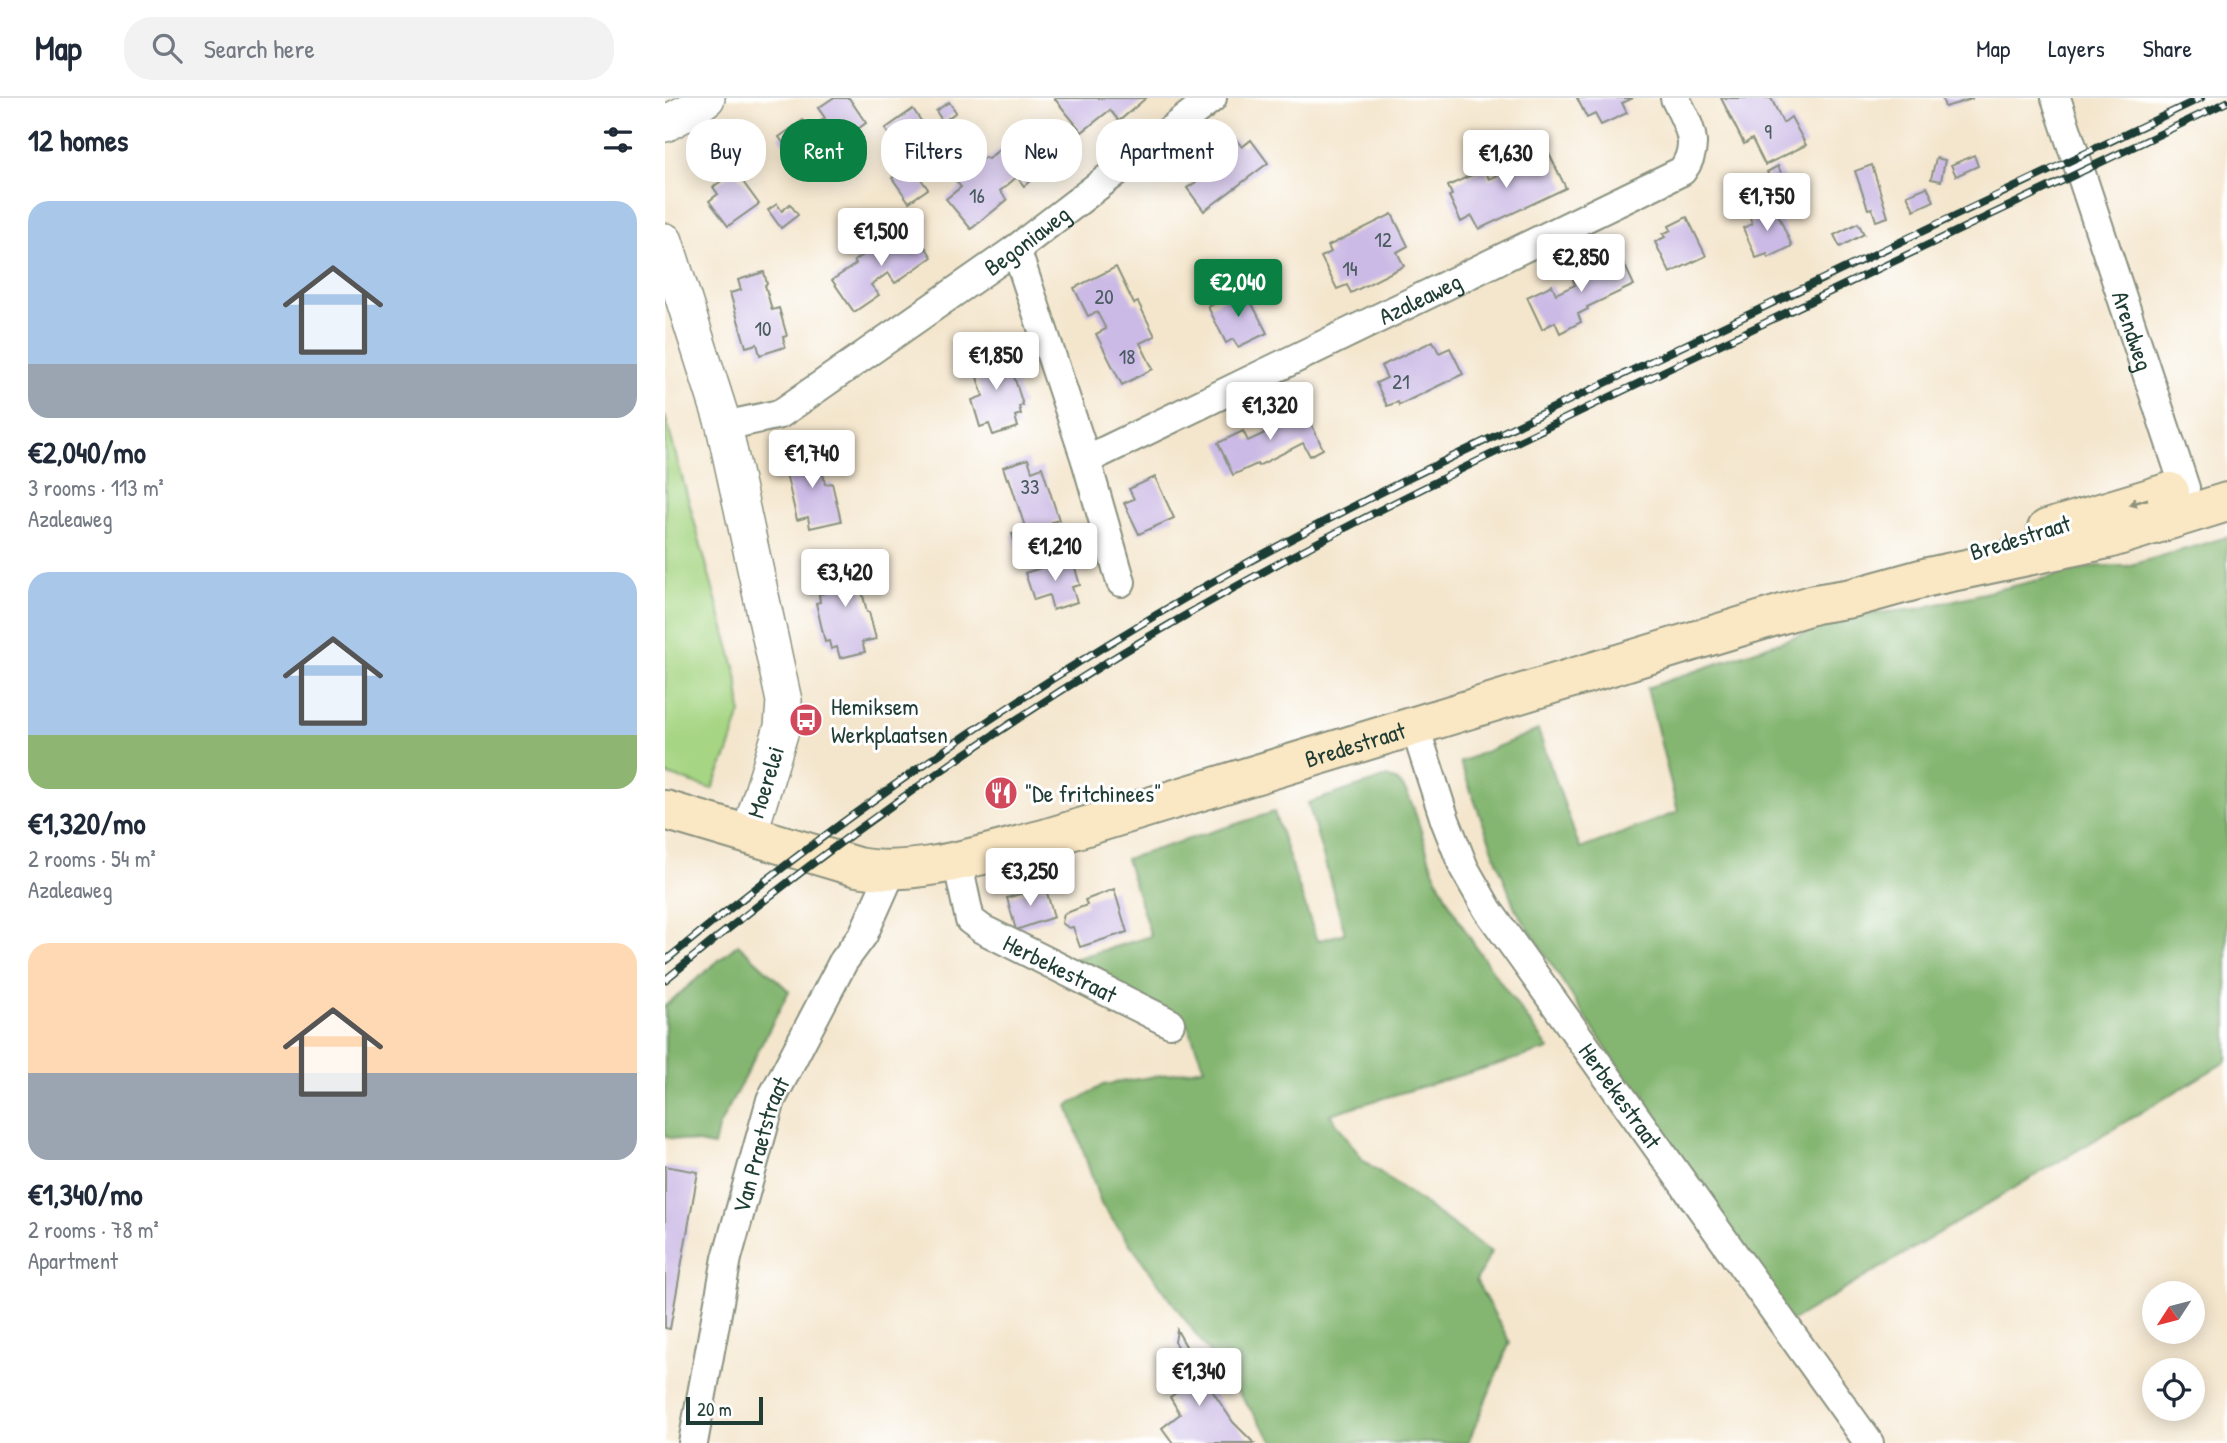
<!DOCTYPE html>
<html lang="en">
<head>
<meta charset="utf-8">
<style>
	:root { --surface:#fff; --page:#f2f2f3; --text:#1f2937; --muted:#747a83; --line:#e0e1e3; --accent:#0b8043 }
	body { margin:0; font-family:"Patrick Hand",sans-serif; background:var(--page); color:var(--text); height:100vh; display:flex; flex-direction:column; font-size:26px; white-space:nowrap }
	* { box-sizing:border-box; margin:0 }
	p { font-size:23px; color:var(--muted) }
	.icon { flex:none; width:38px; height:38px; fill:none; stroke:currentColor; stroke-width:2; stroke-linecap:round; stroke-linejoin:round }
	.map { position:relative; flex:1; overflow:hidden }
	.drawer { display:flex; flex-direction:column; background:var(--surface); width:665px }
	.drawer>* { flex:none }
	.banner { position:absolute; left:21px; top:21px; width:665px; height:63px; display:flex; gap:14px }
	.needle { width:46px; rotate:234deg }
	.tools { position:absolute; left:1477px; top:1183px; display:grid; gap:14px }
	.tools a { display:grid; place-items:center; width:63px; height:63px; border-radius:50%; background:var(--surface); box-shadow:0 4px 18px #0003; font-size:35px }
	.scale { position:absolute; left:21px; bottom:18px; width:77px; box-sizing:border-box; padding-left:7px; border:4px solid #1f3d34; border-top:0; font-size:19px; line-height:24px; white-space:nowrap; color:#1f3d34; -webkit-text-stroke:5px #fff; paint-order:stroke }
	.price { position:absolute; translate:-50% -60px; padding:0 16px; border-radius:7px; background:#fff; color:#222; font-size:23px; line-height:46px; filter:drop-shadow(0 2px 4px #0008) }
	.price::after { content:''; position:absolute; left:50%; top:42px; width:21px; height:16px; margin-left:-10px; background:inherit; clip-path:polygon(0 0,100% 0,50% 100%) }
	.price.current { background:var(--accent); color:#fff }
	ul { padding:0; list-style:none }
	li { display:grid; align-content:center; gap:14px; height:371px; padding:0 28px }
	li span { display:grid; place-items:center; height:217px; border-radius:21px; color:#555 }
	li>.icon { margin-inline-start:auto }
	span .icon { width:126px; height:126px; fill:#fffc; stroke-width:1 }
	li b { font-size:30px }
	h2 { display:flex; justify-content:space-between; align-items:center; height:84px; padding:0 28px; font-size:30px }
	.pill { padding:0 24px; border-radius:28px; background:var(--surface); box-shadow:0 4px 18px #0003; font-size:24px; line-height:63px }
	.pill.current { background:var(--accent); color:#fff }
	header { display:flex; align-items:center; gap:42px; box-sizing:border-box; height:98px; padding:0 35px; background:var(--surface); border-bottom:2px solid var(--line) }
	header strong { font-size:33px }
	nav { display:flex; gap:38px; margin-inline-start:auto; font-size:24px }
	.search { width:490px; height:63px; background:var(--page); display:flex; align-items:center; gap:18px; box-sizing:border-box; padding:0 24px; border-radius:28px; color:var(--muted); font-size:26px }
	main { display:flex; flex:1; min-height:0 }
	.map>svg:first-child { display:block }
	.green { fill:#a6d583; stroke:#62895c; stroke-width:2 }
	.forest { fill:#84b671; stroke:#527a52; stroke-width:2 }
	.building { fill:#cbbae5 }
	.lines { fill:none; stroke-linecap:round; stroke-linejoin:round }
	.minor-casing { stroke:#8a9280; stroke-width:32 }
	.tertiary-casing { stroke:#8a9280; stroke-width:38 }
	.secondary-casing { stroke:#8a9280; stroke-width:42 }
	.minor { stroke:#fff; stroke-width:28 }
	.tertiary { stroke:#fff; stroke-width:35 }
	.secondary { stroke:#fae7c3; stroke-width:38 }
	.rail-casing { stroke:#1f3d34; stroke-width:8 }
	.rail { stroke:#fff; stroke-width:5; stroke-dasharray:16; stroke-linecap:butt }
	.oneway { fill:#8c927c }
	.labels { text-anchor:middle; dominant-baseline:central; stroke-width:6; stroke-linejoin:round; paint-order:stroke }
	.number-label { font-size:21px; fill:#4a5c60 }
	.street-label { font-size:24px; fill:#1f3d34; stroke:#fff }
	.poi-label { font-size:24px; fill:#1f3d34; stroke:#fff; text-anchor:start }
</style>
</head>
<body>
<header>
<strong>Map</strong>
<div class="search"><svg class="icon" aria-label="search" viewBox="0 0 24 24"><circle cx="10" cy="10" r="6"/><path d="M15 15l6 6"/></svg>Search here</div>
<nav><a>Map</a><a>Layers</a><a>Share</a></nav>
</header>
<main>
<section class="drawer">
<h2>12 homes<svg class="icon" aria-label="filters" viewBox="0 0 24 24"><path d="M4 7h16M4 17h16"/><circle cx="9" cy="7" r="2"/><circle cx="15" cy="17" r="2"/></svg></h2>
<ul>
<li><span style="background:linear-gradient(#a9c7e8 75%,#9aa5b1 0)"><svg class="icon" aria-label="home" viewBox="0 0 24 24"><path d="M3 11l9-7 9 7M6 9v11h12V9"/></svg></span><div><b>€2,040/mo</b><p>3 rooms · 113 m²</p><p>Azaleaweg</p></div></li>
<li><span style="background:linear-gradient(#a9c7e8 75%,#8fb573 0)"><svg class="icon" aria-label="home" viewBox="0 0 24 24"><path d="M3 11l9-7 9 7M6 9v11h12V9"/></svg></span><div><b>€1,320/mo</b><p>2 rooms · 54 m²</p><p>Azaleaweg</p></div></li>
<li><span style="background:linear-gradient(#ffd9b3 60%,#9aa5b1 0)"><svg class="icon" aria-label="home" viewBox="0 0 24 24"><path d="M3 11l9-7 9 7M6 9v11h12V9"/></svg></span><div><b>€1,340/mo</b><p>2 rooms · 78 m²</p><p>Apartment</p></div></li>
</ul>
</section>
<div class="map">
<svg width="1562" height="1345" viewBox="0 0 1562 1345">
	<rect width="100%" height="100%" fill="#fff"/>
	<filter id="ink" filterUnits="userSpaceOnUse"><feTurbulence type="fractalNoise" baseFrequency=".0143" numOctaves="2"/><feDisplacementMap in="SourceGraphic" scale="14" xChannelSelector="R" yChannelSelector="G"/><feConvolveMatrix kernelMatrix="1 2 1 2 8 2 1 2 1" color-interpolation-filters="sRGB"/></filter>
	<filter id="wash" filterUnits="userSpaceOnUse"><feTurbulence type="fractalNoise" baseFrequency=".00686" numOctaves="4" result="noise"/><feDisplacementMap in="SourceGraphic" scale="28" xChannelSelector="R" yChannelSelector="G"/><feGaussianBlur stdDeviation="1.57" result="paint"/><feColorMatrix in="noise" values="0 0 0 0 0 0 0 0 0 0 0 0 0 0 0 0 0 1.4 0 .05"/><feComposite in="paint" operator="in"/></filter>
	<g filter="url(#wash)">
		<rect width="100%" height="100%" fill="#f4e6cd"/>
		<!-- green -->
		<path class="green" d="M0,318L72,577L76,614L63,655L47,691L0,676Z"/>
		<!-- forest -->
		<g class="forest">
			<path d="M1562,439V963L1120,1227L850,810L795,664L873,632L915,751L1013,714L982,590L1192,517L1252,511L1432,468H1462Z"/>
			<path d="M722,679C725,681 729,681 732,683C750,696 759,750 768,771C795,836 844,894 884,951L665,1016L698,1062L826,1154L811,1183L845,1244L803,1345H610L436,1106L403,1008L438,987L539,970L522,925L409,861L486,838L461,761L609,714L652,843L680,835L643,705Z"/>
			<path d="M73,846L124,893L53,1030L49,1048L0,1039V908Z"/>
		</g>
		<g id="blocks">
			<!-- building -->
			<g class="building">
				<path d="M168,0H184L201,25L137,71L114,39L138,22L145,31L160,20L153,10Z"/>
				<path d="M389,0H481L454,23L445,12L417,34Z"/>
				<path d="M912,0H968L957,5L962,15L936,27L930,16L922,20Z"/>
				<path d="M1056,0H1106L1118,25L1126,19L1141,47L1100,67L1087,41L1079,46Z"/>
				<path d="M1277,0H1307V1L1280,9Z"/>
				<path d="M284,4L291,14L278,24L271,13Z"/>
				<path d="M248,11L263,33L241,48L233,36L227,41L220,31Z"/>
				<path d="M374,31L395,58L359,88L352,79L335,93L342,102L306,131L281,101L296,89L291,83L320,59L323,61L352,37L358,44Z"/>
				<path d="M570,40L577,49L586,42L603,65L539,113L522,90L531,84L523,75Z"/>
				<path d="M870,53L875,61L884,56L901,90L814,131L807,118L796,124L784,98L787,97L783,88L819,71L824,81L836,76L833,71Z"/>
				<path d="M1309,57L1313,68L1291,78L1286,67Z"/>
				<path d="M1271,60L1280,62L1276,83L1266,81Z"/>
				<path d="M246,67L263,91L244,104L227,80Z"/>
				<path d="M1207,67L1223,119L1211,123L1207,110L1203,111L1190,73Z"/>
				<path d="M1113,68L1119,81L1108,87L1102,74Z"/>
				<path d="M70,73L94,106L63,128L44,103L53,96L48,89Z"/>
				<path d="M1262,89L1269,103L1249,112L1242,97Z"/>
				<path d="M1108,105L1127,148L1103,160L1102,156L1091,160L1078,130L1087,126L1084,116Z"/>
				<path d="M112,106L117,113L125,106L133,117L116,130L103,112Z"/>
				<path d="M727,116L743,148L732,154L739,168L686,195L682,187L672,191L656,159L666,154L663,148Z"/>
				<path d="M1022,119L1041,158L1005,175L990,144L1000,139L998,136L1006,132L1004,128Z"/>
				<path d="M1193,125L1199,136L1175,149L1169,137Z"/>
				<path d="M247,130L267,159L230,185L223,175L206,187L214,197L189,214L167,182L191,166L189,163L210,149L212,151L233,137L234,139Z"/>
				<path d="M954,155L969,187L922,209L923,211L913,216L916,224L895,235L890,224L877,231L862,199L887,187L891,196L910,187L908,182L915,179L913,174Z"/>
				<path d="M451,169L469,206L473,204L490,238L475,245L488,271L457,287L431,236L441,231L432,214L423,218L409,190Z"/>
				<path d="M99,174L102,186L100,187L107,212L114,210L122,238L118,239L120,249L95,257L92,246L81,249L65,195L76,192L73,182Z"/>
				<path d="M579,190L602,235L573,249L568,241L561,245L543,209Z"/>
				<path d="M768,243L774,255L785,250L798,276L734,307L733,304L722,308L711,285L722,280L716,268Z"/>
				<path d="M328,246L334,264L339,262L342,270L346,269L358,307L354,308L356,316L350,318L353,329L328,337L324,326L315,329L307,302L318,298L304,254Z"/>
				<path d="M623,312L627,321L641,314L658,351L645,358L638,345L593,368L592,366L568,377L553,345L578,333L583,343L602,334L597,324Z"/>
				<path d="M153,348L160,386L167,385L176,423L145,430L143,419L132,422L121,375L126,374L124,366L130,365L127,354Z"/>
				<path d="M363,361L367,373L377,369L394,422L387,424L392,440L353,453L347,436L361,432L344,380L342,381L338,369Z"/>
				<path d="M490,379L509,420L474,436L459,405L469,401L464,391Z"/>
				<path d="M407,460L415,487L407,489L412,504L388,512L384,497L369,502L360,475Z"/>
				<path d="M203,462L206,474L193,477L202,514H204L211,541L197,544L200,554L175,560L172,549L166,551L164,543L160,544L151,505L155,504L154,496L160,495L155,473Z"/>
				<path d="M380,788L389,819L351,832L342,800Z"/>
				<path d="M449,791L462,834L415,849L408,829L404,830L397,825L399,816L422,807L420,802Z"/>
				<path d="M0,1068L33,1074L5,1231L0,1230Z"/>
				<path d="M512,1232L538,1279L568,1324L589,1345H508L497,1330L515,1316L505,1299L514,1293L506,1268L518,1264L510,1244Z"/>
			</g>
		</g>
	</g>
	<g filter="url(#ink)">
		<use href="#blocks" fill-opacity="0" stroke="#8a9280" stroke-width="2"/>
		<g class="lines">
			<defs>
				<g id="minor">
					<path id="s1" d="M1391,0L1520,390"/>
					<path d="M351,151L421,362L456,484"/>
					<path id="s2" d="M59,328L115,316L351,151L547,0"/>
					<path id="s3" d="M421,362L1017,73C1037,46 1023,27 1010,0"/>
					<path id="s4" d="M749,626L780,722L799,770L823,812L1204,1345"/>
					<path id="s5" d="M292,762L305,822L317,831L505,925"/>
					<path id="s6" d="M28,1345L62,1160L106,1002L178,864L198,837L227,772"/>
				</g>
				<g id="tertiary">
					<path d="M0,26L26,12L42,0"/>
					<path d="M0,143L59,328L119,603L117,629L84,737"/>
				</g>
				<g id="secondary">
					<path d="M1382,431L1505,394"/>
					<path id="s7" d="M0,712L192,769C249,780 323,755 379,741L1150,506L1187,500L1263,479L1443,441L1562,404"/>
				</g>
			</defs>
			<!-- minor casing -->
			<use href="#minor" class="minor-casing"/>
			<!-- tertiary casing -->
			<use href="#tertiary" class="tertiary-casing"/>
			<!-- secondary casing -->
			<use href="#secondary" class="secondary-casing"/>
			<!-- minor -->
			<use href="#minor" class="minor"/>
			<!-- tertiary -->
			<use href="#tertiary" class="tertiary"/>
			<!-- secondary -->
			<use href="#secondary" class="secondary"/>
			<defs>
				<g id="rail">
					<path d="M0,863C167,725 345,601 532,493C684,406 842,332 999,257C1178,171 1357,85 1536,0"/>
					<path d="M0,882C142,765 290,657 447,561C630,449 823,357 1016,265C1198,178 1380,91 1562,4"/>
				</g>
			</defs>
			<!-- rail casing -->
			<use href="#rail" class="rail-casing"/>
			<!-- rail -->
			<use href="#rail" class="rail"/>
		</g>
		<!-- one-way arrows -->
		<defs><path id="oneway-solid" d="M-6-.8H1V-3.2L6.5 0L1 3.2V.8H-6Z" transform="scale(1.75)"/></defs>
		<use class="oneway" href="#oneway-solid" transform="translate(1473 404) rotate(163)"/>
	</g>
	<!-- icons -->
	<defs>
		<symbol id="bus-disc" viewBox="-11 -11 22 22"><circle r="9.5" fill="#d1495b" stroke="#fff"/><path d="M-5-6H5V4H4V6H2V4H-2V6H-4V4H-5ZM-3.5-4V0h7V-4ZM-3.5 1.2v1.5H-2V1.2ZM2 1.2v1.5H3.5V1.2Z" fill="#fff"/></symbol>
		<symbol id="restaurant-disc" viewBox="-11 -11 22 22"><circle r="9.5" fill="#d1495b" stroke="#fff"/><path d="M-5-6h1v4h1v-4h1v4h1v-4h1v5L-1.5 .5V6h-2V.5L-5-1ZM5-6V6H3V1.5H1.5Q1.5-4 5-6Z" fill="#fff"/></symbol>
	</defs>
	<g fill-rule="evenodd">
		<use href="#bus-disc" x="122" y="603" width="38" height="38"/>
		<use href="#restaurant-disc" x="317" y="676" width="38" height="38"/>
	</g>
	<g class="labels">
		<!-- number labels -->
		<g class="number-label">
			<text x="1103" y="33">9</text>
			<text x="312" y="97">16</text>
			<text x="718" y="141">12</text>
			<text x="685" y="170">14</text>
			<text x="439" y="198">20</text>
			<text x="98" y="230">10</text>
			<text x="462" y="258">18</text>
			<text x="736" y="283">21</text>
			<text x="365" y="388">33</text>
		</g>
		<!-- street labels -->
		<g class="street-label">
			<text stroke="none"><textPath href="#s2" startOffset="359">Begoniaweg</textPath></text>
			<text stroke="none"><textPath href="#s3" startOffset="371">Azaleaweg</textPath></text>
			<text stroke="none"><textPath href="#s1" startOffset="245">Arendweg</textPath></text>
			<text transform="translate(1355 439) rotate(-17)">Bredestraat</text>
			<text stroke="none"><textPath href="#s7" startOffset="716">Bredestraat</textPath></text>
			<text transform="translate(100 684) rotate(-73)">Moerelei</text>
			<text stroke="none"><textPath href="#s5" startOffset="164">Herbekestraat</textPath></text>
			<text stroke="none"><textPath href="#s4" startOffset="429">Herbekestraat</textPath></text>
			<text stroke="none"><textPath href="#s6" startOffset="306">Van Praetstraat</textPath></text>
		</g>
		<!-- poi labels -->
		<g class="poi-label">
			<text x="166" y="608">Hemiksem<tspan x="166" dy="28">Werkplaatsen</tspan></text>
			<text x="360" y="695">"De fritchinees"</text>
		</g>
	</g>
</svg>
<div class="tools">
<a><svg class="needle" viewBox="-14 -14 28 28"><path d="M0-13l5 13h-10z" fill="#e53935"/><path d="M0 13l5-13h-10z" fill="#747a83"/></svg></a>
<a><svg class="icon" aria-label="locate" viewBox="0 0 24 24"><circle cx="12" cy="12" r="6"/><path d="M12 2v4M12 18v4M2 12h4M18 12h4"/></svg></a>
</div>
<div class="scale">20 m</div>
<b class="price" style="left:841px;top:92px">€1,630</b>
<b class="price" style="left:1102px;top:135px">€1,750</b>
<b class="price" style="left:216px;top:170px">€1,500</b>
<b class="price" style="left:916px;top:196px">€2,850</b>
<b class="price current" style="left:573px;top:221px">€2,040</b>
<b class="price" style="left:331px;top:294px">€1,850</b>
<b class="price" style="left:605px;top:344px">€1,320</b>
<b class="price" style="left:147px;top:392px">€1,740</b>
<b class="price" style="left:390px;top:485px">€1,210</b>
<b class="price" style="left:180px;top:511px">€3,420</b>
<b class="price" style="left:365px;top:810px">€3,250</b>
<b class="price" style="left:534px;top:1310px">€1,340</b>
<div class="banner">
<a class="pill">Buy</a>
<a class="pill current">Rent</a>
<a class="pill">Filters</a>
<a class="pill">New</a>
<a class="pill">Apartment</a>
</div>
</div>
</main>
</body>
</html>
